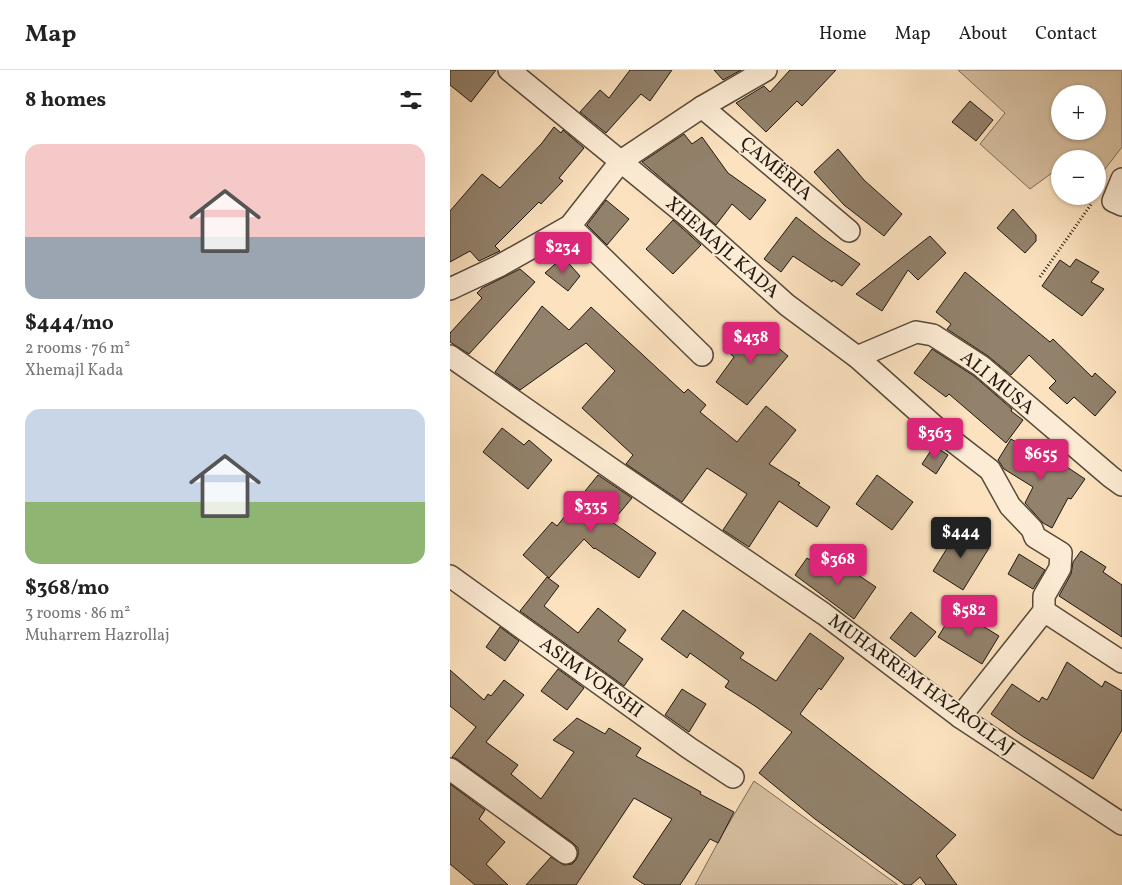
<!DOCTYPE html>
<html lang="en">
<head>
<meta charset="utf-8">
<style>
	:root { --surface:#fff; --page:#f6f6f6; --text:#222; --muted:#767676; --line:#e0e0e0; --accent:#db2777 }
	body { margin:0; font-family:Vollkorn,serif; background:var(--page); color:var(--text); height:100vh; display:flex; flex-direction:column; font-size:19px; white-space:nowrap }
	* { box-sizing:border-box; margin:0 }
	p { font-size:16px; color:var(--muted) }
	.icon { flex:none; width:28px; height:28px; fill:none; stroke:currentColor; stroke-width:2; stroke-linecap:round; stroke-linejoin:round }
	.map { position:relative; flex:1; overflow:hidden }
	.side { display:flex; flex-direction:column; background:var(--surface); width:450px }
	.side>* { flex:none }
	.controls { position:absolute; left:601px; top:15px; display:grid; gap:10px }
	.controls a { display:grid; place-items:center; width:55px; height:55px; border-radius:50%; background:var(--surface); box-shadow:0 1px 4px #0004; font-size:25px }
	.price { position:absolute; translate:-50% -42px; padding:0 11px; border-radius:5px; background:var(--accent); color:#fff; font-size:16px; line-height:32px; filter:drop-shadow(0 1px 2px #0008) }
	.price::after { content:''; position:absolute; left:50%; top:30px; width:15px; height:11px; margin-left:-8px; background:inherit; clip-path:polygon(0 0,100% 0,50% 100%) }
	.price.on { background:#222; color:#fff }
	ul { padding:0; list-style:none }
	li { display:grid; align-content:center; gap:10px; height:265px; padding:0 25px }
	li span { display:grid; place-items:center; height:155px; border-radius:15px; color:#555 }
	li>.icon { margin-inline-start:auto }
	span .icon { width:90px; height:90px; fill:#fffc; stroke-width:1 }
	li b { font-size:21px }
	h2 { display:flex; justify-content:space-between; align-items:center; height:60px; padding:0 25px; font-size:21px }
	header { display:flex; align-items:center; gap:30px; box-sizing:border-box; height:70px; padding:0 25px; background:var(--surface); border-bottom:1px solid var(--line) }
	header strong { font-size:24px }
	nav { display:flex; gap:28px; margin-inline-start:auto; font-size:18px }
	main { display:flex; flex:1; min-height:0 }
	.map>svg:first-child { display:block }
	.green { fill:#d7c0a1; stroke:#7c6c58; fill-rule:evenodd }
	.building { fill:#92816b; stroke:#20180f }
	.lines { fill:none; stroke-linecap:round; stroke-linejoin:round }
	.minor-casing { stroke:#574a3b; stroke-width:24 }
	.path { stroke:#20180f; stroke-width:3; stroke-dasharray:1 2.5; stroke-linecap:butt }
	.minor { stroke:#fdecd5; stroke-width:21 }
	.labels { text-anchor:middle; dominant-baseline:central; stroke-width:4; stroke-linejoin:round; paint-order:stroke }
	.street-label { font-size:19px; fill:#20180f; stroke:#fdecd5 }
</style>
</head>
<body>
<header>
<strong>Map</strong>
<nav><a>Home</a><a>Map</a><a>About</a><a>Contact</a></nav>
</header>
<main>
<section class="side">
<h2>8 homes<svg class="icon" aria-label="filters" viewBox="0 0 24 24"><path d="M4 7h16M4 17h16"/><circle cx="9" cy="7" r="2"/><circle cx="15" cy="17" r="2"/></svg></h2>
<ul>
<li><span style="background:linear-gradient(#f6c9c9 60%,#9aa5b1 0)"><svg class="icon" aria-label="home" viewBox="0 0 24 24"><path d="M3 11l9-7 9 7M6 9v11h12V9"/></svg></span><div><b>$444/mo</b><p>2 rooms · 76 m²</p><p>Xhemajl Kada</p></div></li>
<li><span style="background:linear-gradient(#c9d6e8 60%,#8fb573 0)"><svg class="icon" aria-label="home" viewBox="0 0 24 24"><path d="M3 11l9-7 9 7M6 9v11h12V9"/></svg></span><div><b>$368/mo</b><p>3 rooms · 86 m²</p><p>Muharrem Hazrollaj</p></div></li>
</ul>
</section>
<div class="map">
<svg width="672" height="815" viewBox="0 0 672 815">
	<rect width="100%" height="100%" fill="#fce2bf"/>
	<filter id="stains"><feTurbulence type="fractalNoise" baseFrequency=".004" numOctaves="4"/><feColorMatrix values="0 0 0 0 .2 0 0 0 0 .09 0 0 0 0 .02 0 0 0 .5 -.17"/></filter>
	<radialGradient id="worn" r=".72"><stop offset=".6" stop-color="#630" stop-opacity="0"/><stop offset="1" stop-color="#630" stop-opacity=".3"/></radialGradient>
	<!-- green -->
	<g class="green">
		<path d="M508,0H672V77L648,108V89H610V97L580,119L530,74L555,43ZM610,24H648V61H610Z"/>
		<path d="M304,711L448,815H245L272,765Z"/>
	</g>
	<!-- building -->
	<g class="building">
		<path d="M0,0H46L21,32L0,15Z"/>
		<path d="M180,0H222L200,31L191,24L156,63L130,42L150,20L159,28Z"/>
		<path d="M264,0H291L273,10Z"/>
		<path d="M340,0H386L352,36L347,31L316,62L286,33L314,16L320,22Z"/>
		<path d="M520,31L543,50L526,71L502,52Z"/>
		<path d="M104,57L111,63L113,60L134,78L109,108L113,111L91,134L89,132L45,176L50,181L29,191L20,181L0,192V141L32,104L50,118L92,73Z"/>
		<path d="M234,64L242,74L252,67L278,103L316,130L300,150L282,134L266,155L192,92Z"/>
		<path d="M388,79L414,110L452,144L434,166L394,135L364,102Z"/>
		<path d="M156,130L179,149L157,175L137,155Z"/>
		<path d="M563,139L586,165V171L575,183L547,158Z"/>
		<path d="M346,147L374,169L410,194L392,216L383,210L382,212L343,186L331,202L314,189Z"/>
		<path d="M223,150L251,175L223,204L196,179Z"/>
		<path d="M480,166L496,183L468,210L458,200L432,241L406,224Z"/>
		<path d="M113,187L130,206L118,221L95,203Z"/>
		<path d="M626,189L649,202L641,212L654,219L632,246L592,216L610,190L620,197Z"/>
		<path d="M70,199L85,212L19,284L0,272V263L32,228L27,223L32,218Z"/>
		<path d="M515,202L600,272L603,269L642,307L645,303L666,322L645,346L624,327L617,334L599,318L606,311L579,285L561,305L538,286L497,259L501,254L486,242Z"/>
		<path d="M92,236L119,260L141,237L234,323L238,319L256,335L250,342L287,372L316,336L346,360L319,394L350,413L348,415L380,437L367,457L329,431L299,477L273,460L297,424L257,398L232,432L176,394L183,385L132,338L165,301L136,273L70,320L45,302Z"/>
		<path d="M299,253L338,286L297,335L266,312L284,287L276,280Z"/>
		<path d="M482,279L524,306L562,339L561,341L573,350L556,373L499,324L496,327L464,303Z"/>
		<path d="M52,358L74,375L79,370L102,390L78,419L33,382Z"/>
		<path d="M561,369L614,401L617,397L635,409L621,429L618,428L602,458L593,453L575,433L583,417L554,399L548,390Z"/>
		<path d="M484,376L498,385L486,404L472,394Z"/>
		<path d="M148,405L182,428L162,452L206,483L189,508L145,478L144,479L134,469L99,508L73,485L102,452L107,456Z"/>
		<path d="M427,405L463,432L442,460L406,434Z"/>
		<path d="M509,459L539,478L513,520L483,501Z"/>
		<path d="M631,481L656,497L653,502L672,515V567L609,526L621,504L623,492Z"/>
		<path d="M569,484L595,500L583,519L558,504Z"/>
		<path d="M357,488L381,504L390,493L426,517L404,549L345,505Z"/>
		<path d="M97,507L109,516L94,536L128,563L148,538L176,560L168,571L193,589L174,616L70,541Z"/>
		<path d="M505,539L549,566L532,594L488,567Z"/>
		<path d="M233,540L294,583L290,588L326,611L360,563L394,588L371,620L369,618L350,644L506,765L486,786L507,815H476L470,807L461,815H455L365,749L309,703L342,662L305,636L275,617L279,611L240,583L237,588L211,569Z"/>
		<path d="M461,542L486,562L465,587L440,568Z"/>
		<path d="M50,557L69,571L55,591L36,577Z"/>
		<path d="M617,592L652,617L655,611L672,621V660L643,709L572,666L541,644L562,614L589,632L592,627L597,630Z"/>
		<path d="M108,599L134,618L117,640L91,621Z"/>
		<path d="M0,600L34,630L38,624L41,626L54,610L74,625L36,672L68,695L61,704L91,729L124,682L103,670L127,648L155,664L159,658L191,678L186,686L251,722L250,724L284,742L268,773L260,769L230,815H195L183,807L222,749L184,728L126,815H76L101,787L114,795L122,794L126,790L128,785V778L123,773L7,689L2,687L26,657L0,636Z"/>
		<path d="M232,619L256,634L239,662L215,645Z"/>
		<path d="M0,714L35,740L29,749L55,772L36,794L58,815H25L0,794Z"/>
	</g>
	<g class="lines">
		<defs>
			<g id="minor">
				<path d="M59,0L241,149L337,235L407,287L491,362L540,400L560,436L582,459L585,467L611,483L610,498L594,526V541"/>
				<path d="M252,37L399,161"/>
				<path d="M672,109L663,131L672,135"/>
				<path d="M120,156L252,285"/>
				<path d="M0,219L49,196L120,156L171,91L252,37L316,0"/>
				<path d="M0,286L166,402L374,544L510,647L672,754"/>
				<path d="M407,287L466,262L483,265L531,296L661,407L672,415"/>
				<path d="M0,506L239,678L283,707"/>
				<path d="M510,647L594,541L672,592"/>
				<path d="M0,699L116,783"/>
			</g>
		</defs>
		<!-- minor casing -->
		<use href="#minor" class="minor-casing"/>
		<!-- path -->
		<path class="path" d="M590,207L642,133"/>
		<!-- minor -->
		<use href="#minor" class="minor"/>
	</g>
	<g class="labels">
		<!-- street labels -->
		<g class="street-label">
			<text transform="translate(326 99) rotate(40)">ÇAMËRIA</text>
			<text transform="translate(272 178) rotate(41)">XHEMAJL KADA</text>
			<text transform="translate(547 313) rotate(39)">ALI MUSA</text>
			<text transform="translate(141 608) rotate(36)">ASIM VOKSHI</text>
			<text transform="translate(471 615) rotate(36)">MUHARREM HAZROLLAJ</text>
		</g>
	</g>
	<rect width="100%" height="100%" filter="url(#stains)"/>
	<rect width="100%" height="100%" fill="url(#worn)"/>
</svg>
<div class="controls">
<a>+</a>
<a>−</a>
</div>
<b class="price" style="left:113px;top:204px">$234</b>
<b class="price" style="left:301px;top:294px">$438</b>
<b class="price" style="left:485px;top:390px">$363</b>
<b class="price" style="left:591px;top:411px">$655</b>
<b class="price" style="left:141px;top:463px">$335</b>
<b class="price on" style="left:511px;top:489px">$444</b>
<b class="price" style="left:388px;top:516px">$368</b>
<b class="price" style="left:519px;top:567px">$582</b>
</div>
</main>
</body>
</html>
